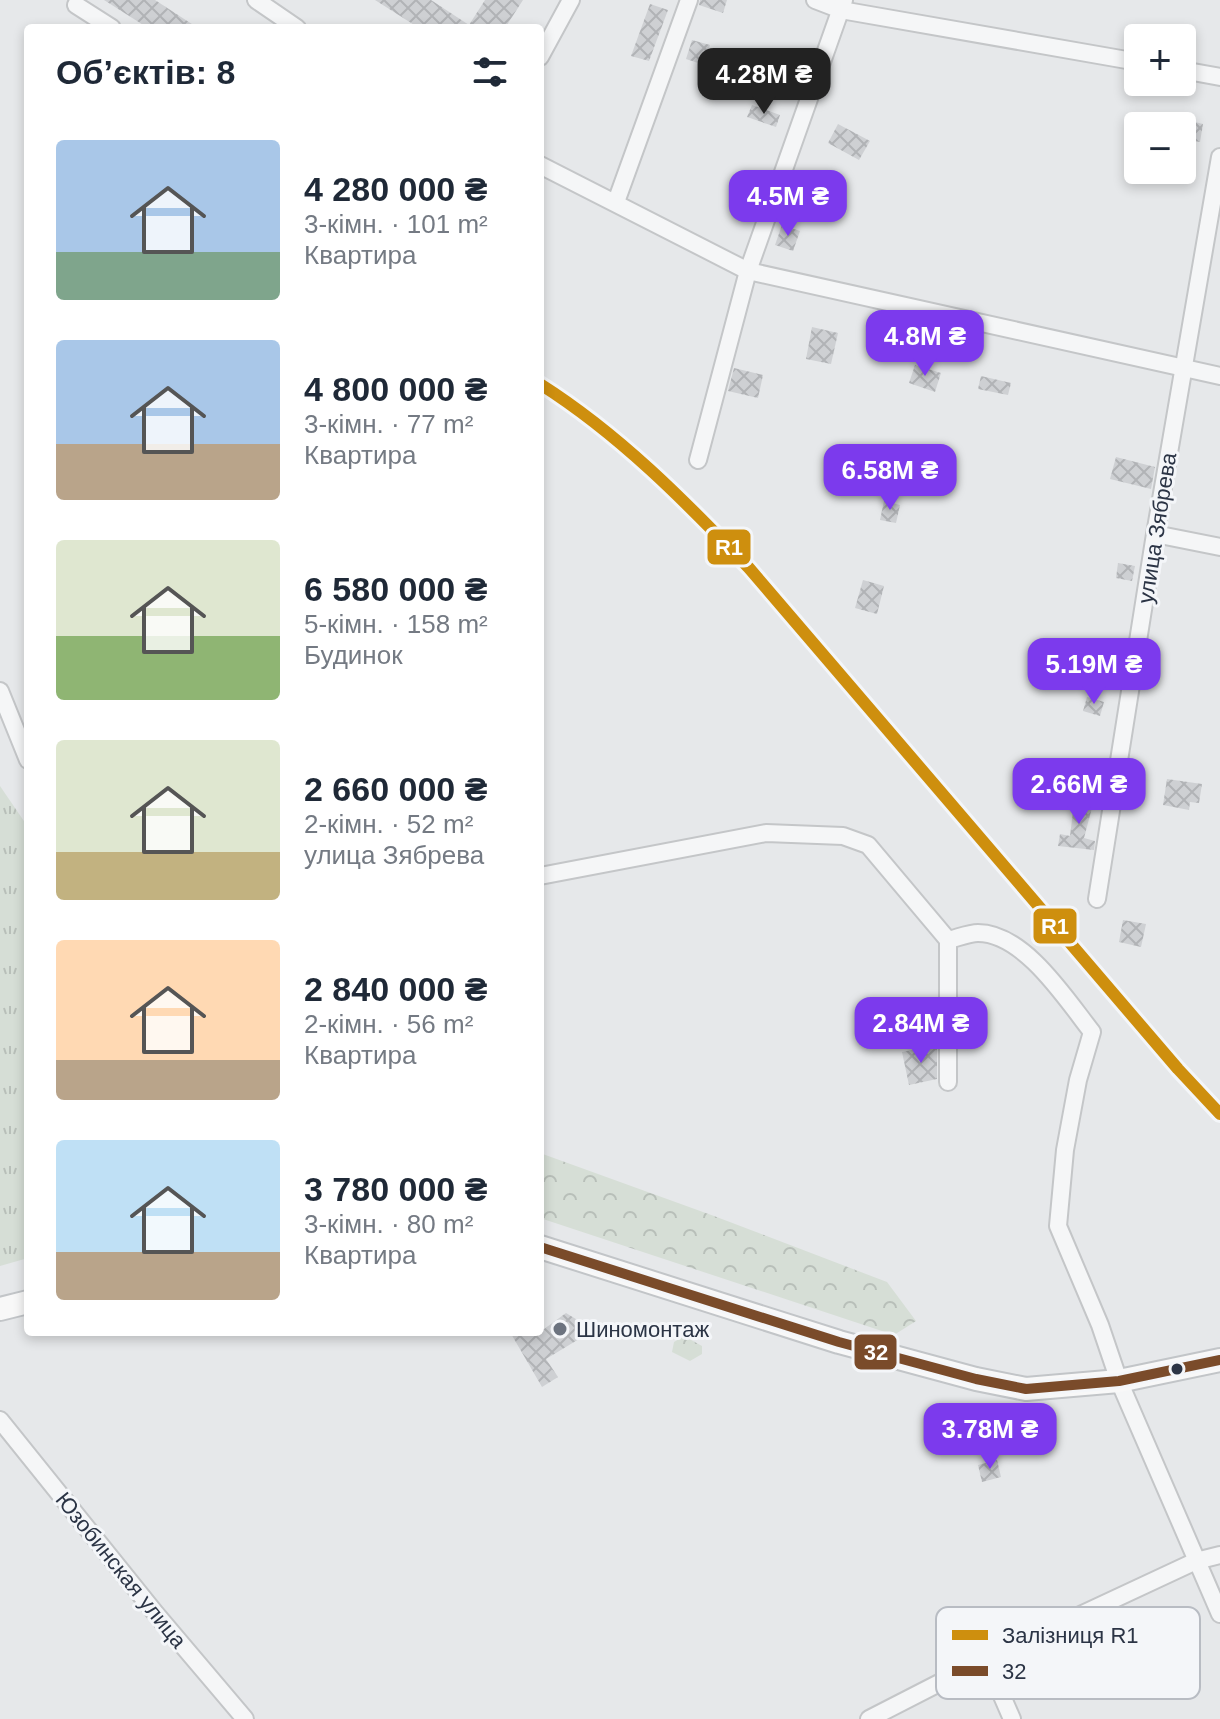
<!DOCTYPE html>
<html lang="uk">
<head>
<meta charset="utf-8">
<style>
	:root { --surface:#fff; --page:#f2f2f3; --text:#1f2937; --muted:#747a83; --accent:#7c3aed }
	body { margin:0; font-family:Helvetica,sans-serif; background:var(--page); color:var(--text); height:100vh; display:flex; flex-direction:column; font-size:30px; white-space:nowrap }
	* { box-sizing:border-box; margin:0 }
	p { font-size:26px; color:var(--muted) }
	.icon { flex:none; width:44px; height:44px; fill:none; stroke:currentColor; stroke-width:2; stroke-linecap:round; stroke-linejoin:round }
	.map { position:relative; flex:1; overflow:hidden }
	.side { position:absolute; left:24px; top:24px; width:520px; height:1312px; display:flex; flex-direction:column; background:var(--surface); border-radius:8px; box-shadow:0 4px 12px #0003 }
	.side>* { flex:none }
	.fabs { position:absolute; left:1124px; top:24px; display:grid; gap:16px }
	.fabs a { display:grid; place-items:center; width:72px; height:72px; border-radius:8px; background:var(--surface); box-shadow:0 4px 12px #0003; font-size:40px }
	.price { position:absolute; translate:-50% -68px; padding:0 18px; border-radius:16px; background:var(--accent); color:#fff; font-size:26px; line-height:52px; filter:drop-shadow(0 2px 4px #0008) }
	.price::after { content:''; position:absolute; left:50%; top:48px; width:24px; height:18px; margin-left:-12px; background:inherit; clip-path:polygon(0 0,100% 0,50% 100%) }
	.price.selected { background:#222; color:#fff }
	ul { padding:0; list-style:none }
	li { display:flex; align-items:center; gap:24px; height:200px; padding:0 32px }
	li span { display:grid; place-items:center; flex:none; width:224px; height:160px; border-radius:8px; color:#555 }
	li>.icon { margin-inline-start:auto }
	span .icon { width:96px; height:96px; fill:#fffc; stroke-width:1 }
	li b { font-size:34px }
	h2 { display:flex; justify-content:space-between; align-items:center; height:96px; padding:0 32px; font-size:34px }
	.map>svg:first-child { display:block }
	.forest { fill:url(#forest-crowns) }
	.park { fill:url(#park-tufts) }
	.building { fill:url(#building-cross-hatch) }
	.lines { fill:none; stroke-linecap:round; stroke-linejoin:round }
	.minor-casing { stroke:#c4c6c8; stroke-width:20 }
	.major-casing { stroke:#c2c5c8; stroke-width:26 }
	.minor { stroke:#f5f6f7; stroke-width:16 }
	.major { stroke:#f8f8f8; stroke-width:22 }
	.bus-1-casing { stroke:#f4f6f9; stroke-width:16 }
	.bus-1 { stroke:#7a4b2a; stroke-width:10 }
	.rail-1-casing { stroke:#f4f6f9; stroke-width:18 }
	.rail-1 { stroke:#ce8f0e; stroke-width:12 }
	.poi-dot { fill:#6c737f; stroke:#f4f6f9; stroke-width:3 }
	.bus-dot { fill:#2b3445; stroke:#f4f6f9; stroke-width:3 }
	.labels { text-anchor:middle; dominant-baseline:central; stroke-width:6; stroke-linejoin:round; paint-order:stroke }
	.street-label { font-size:22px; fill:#2b3445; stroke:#f4f6f9 }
	.poi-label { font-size:22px; fill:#2b3445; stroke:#f4f6f9; text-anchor:start }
	.key { fill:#f4f6f9; stroke:#b8bcc3; stroke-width:2 }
	.key-label { font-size:22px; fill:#2b3445 }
	.line-badge { stroke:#f4f6f9; stroke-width:3 }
	.badge-label { font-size:22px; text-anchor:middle; font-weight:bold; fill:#fff }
</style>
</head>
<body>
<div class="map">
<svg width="1220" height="1719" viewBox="0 0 1220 1719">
	<defs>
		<pattern id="forest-crowns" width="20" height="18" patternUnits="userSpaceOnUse" patternTransform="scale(2)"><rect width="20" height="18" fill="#d6ded6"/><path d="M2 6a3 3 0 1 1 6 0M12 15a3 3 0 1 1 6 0" fill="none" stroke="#b8bfb9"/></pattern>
		<pattern id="park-tufts" width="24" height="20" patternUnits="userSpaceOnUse" patternTransform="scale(2)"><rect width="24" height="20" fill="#d6ded6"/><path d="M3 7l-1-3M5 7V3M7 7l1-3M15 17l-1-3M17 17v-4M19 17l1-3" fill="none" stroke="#b8bfb9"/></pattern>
		<pattern id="building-cross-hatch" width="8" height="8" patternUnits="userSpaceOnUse" patternTransform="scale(2)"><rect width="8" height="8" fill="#ced0d3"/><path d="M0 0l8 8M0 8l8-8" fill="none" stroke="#b1b3b6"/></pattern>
	</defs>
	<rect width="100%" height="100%" fill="#e6e8ea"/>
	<!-- forest -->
	<g class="forest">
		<path d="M540,1153L714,1216L887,1282L916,1321L894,1335L540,1218Z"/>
		<path d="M684,1336L702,1346V1354L690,1361L672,1352L674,1342Z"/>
	</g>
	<!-- park -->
	<path class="park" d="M0,786L28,827V1258L0,1266Z"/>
	<!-- building -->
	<g class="building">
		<path d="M104,0H155L198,28H148Z"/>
		<path d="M375,0H431L469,25L485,0H523L505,28H419Z"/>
		<path d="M700,0H727L723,13L699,5Z"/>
		<path d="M650,4L668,10L649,61L631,56Z"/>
		<path d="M692,40L710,45L704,65L686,59Z"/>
		<path d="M752,105L780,115L776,127L747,117Z"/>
		<path d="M1182,119L1203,124L1200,142L1182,139Z"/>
		<path d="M838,124L870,141L859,160L828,143Z"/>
		<path d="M782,225L800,231L793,251L775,245Z"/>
		<path d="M812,327L838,333L831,364L806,359Z"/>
		<path d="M915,365L941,373L935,392L909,383Z"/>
		<path d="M734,368L763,375L758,398L728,391Z"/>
		<path d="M981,376L1011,383L1008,395L978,389Z"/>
		<path d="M1116,457L1155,467L1151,489L1110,479Z"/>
		<path d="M884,501L900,505L896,523L880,520Z"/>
		<path d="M1118,563L1135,566L1132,581L1116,578Z"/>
		<path d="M863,580L884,586L877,614L855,608Z"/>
		<path d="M1087,697L1104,702L1100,716L1083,711Z"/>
		<path d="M1167,779L1202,784L1199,803L1190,802L1189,810L1163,805Z"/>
		<path d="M1075,795L1094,800L1084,838L1095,841L1094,850L1058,846L1060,834L1070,836Z"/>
		<path d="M1123,920L1146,924L1141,947L1119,942Z"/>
		<path d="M937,1045V1079L909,1085L902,1052Z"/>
		<path d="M566,1313L584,1324L589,1333L546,1359L558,1377L542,1387L510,1332H540Z"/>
		<path d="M997,1460L1001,1477L982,1482L978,1465Z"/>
	</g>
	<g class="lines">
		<defs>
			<g id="minor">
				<path d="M256,0L297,28"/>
				<path d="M815,0L841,10L1138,62"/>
				<path d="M76,5L112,28"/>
				<path d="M540,57L571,0"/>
				<path d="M1182,70L1220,77"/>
				<path d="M540,165L748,271L1220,376"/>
				<path d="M616,202L689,0"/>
				<path d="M698,460L748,271L844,0"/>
				<path d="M1155,534L1220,547"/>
				<path d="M0,691L28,760"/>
				<path d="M540,876L766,833L843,836L868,845L948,940"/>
				<path d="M1097,899L1155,534L1220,157"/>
				<path d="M948,1082V940C957,938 969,933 978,933C1024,933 1066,999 1092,1032L1078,1080L1065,1150L1058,1226L1100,1325L1119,1381L1220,1614"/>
				<path d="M0,1420L156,1614L245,1719"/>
				<path d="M986,1659L1012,1719"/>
				<path d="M869,1719L986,1659L1196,1561L1220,1555"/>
			</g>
			<g id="major">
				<path d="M540,1247L839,1342L976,1379L1026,1389L1119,1381L1220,1360"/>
				<path d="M0,1309L28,1302"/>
			</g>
		</defs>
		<!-- minor casing -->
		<use href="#minor" class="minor-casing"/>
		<!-- major casing -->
		<use href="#major" class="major-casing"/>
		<!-- minor -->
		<use href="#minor" class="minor"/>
		<!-- major -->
		<use href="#major" class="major"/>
		<defs>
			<path id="bus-1" d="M540,1247L839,1342L976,1379L1026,1389L1119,1381L1220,1360"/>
		</defs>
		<!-- bus-1 casing -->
		<use href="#bus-1" class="bus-1-casing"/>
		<!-- bus-1 -->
		<use href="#bus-1" class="bus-1"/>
		<defs>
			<path id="rail-1" d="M540,384C619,434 685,501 749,568L1178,1069L1220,1114"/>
		</defs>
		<!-- rail-1 casing -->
		<use href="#rail-1" class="rail-1-casing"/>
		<!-- rail-1 -->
		<use href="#rail-1" class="rail-1"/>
	</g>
	<!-- markers -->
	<circle class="poi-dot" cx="560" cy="1329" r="8"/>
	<circle class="bus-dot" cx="1177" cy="1369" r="7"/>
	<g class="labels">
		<!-- street labels -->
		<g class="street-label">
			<text transform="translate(1157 528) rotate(-81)">улица Зябрева</text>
			<text transform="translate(121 1570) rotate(51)">Юзобинская улица</text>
		</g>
		<!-- poi labels -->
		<g class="poi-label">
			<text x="576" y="1329">Шиномонтаж</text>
		</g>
	</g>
	<!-- legend -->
	<rect x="936" y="1607" width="264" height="92" rx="12" class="key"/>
	<rect x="952" y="1630" width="36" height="10" fill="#ce8f0e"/>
	<rect x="952" y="1666" width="36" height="10" fill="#7a4b2a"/>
	<g class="key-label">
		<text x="1002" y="1643">Залізниця R1</text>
		<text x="1002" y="1679">32</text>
	</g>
	<g class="line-badge">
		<rect x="706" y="528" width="46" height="38" rx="8" fill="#ce8f0e"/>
		<rect x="1032" y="907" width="46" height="38" rx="8" fill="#ce8f0e"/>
		<rect x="853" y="1333" width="45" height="38" rx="8" fill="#7a4b2a"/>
	</g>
	<g class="badge-label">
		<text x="729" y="555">R1</text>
		<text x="1055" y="934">R1</text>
		<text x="876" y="1360">32</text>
	</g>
</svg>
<div class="fabs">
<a>+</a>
<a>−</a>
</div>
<b class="price selected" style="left:764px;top:116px">4.28M ₴</b>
<b class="price" style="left:788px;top:238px">4.5M ₴</b>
<b class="price" style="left:925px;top:378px">4.8M ₴</b>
<b class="price" style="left:890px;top:512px">6.58M ₴</b>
<b class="price" style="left:1094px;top:706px">5.19M ₴</b>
<b class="price" style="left:1079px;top:826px">2.66M ₴</b>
<b class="price" style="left:921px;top:1065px">2.84M ₴</b>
<b class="price" style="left:990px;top:1471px">3.78M ₴</b>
<section class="side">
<h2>Об’єктів: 8<svg class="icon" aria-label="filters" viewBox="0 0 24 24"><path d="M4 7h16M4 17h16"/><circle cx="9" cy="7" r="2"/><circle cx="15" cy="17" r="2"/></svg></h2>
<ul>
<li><span style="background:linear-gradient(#a9c7e8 70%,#7fa58c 0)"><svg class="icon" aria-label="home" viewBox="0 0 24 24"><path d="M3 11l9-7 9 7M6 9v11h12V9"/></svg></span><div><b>4 280 000 ₴</b><p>3-кімн. · 101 m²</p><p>Квартира</p></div></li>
<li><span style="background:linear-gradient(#a9c7e8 65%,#b9a48a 0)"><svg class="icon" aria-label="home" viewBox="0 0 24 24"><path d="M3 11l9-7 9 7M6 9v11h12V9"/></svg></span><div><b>4 800 000 ₴</b><p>3-кімн. · 77 m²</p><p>Квартира</p></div></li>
<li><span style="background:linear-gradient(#dfe7d0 60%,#8fb573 0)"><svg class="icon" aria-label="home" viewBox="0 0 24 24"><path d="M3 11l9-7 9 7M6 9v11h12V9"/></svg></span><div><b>6 580 000 ₴</b><p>5-кімн. · 158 m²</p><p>Будинок</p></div></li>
<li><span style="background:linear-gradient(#dfe7d0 70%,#c2b280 0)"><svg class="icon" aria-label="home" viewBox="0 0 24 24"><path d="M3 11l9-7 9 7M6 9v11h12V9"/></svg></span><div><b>2 660 000 ₴</b><p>2-кімн. · 52 m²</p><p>улица Зябрева</p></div></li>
<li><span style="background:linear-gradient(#ffd9b3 75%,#b9a48a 0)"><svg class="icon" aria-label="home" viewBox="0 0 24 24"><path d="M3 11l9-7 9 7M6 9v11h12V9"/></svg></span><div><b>2 840 000 ₴</b><p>2-кімн. · 56 m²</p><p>Квартира</p></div></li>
<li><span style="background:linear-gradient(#bfe0f5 70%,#b9a48a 0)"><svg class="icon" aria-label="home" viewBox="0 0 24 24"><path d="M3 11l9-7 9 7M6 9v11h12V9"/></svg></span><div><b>3 780 000 ₴</b><p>3-кімн. · 80 m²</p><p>Квартира</p></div></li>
</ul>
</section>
</div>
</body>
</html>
